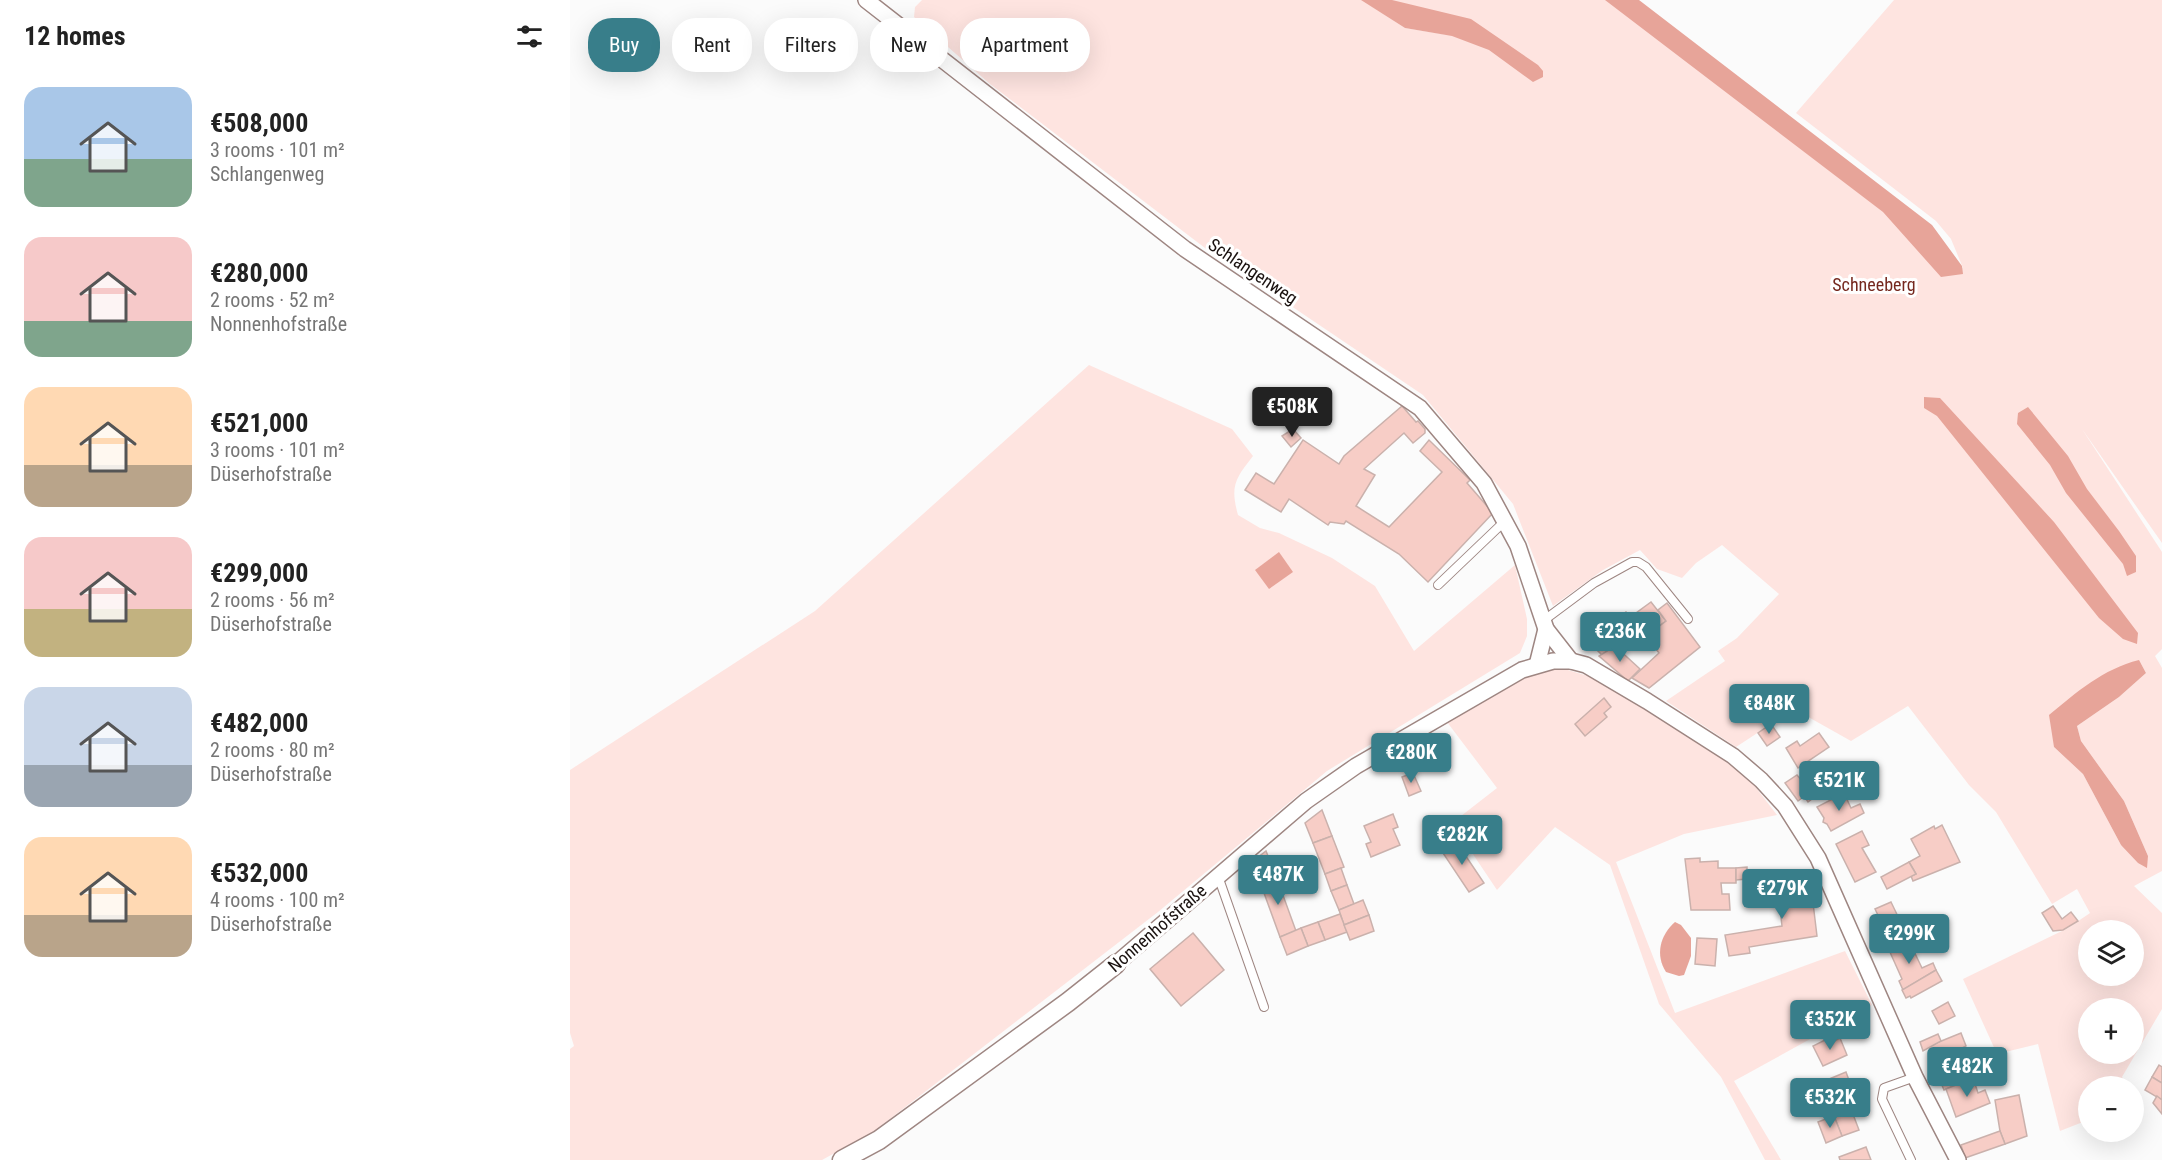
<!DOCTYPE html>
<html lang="en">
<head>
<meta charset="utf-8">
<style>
	:root { --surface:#fff; --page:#f2f2f2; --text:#222; --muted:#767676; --accent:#387e8a }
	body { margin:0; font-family:"Roboto Condensed",sans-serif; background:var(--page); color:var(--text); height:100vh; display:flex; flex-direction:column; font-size:22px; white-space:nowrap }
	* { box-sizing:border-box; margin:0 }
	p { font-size:20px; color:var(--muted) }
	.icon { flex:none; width:33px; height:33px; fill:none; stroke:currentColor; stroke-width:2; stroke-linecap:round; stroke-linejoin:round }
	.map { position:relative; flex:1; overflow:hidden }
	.drawer { display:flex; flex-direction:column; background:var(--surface); width:570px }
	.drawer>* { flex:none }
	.hud { position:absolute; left:18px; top:18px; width:570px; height:54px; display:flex; gap:12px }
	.buttons { position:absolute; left:1508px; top:920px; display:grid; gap:12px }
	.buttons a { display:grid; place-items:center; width:66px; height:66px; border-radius:50%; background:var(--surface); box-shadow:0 6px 24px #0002; font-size:30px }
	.price { position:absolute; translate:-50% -51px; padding:0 14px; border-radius:6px; background:var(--accent); color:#fff; font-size:20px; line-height:39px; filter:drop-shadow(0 2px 3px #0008) }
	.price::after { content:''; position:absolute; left:50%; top:36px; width:18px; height:14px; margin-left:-9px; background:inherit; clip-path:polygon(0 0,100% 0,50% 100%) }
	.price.on { background:#222; color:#fff }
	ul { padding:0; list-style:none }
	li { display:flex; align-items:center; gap:18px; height:150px; padding:0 24px }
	li span { display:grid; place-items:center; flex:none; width:168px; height:120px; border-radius:18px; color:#555 }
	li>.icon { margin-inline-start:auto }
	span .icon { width:72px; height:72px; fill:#fffc; stroke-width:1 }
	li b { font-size:26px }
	h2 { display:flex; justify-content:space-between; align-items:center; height:72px; padding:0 24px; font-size:26px }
	.chip { padding:0 21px; border-radius:24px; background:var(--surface); box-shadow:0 6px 24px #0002; font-size:21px; line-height:54px }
	.chip.on { background:var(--accent); color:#fff }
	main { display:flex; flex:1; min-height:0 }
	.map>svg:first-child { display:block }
	.green { fill:#fee4e0; fill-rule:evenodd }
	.forest { fill:#e7a499 }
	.building { fill:#f7cdc6; stroke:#cab1ac; stroke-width:1.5 }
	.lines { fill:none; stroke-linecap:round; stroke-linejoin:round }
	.service-casing { stroke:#9e8682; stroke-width:10 }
	.minor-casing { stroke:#9e8682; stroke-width:18 }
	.tertiary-casing { stroke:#9e8682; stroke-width:21 }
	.service { stroke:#fff; stroke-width:8 }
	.minor { stroke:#fff; stroke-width:15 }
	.tertiary { stroke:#fff; stroke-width:18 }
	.labels { text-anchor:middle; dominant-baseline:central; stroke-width:6; stroke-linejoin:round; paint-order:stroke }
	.street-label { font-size:18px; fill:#19110f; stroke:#fff }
	.park-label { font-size:18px; fill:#75281e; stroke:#fff }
</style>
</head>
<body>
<main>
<section class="drawer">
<h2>12 homes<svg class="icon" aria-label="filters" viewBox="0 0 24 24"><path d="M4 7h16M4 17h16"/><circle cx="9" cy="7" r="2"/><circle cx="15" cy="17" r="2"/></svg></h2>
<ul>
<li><span style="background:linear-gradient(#a9c7e8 60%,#7fa58c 0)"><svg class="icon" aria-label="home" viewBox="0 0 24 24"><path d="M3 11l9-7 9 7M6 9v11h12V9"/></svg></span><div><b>€508,000</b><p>3 rooms · 101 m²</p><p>Schlangenweg</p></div></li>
<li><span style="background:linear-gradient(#f6c9c9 70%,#7fa58c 0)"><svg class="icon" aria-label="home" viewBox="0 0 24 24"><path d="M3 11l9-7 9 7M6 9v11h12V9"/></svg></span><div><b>€280,000</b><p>2 rooms · 52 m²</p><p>Nonnenhofstraße</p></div></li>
<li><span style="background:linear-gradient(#ffd9b3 65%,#b9a48a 0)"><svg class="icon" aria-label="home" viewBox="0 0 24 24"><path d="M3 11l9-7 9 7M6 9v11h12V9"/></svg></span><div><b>€521,000</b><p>3 rooms · 101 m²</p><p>Düserhofstraße</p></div></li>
<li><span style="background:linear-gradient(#f6c9c9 60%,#c2b280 0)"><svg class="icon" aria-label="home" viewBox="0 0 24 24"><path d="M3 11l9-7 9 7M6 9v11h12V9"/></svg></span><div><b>€299,000</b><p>2 rooms · 56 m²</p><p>Düserhofstraße</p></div></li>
<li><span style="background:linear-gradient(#c9d6e8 65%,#9aa5b1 0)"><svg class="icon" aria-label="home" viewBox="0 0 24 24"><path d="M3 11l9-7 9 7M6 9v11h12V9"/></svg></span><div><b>€482,000</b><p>2 rooms · 80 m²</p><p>Düserhofstraße</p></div></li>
<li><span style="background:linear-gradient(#ffd9b3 65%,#b9a48a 0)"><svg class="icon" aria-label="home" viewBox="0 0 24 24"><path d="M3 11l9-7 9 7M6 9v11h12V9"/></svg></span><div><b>€532,000</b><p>4 rooms · 100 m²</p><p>Düserhofstraße</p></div></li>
</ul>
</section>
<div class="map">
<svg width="1592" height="1160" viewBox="0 0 1592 1160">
	<rect width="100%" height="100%" fill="#fbfbfb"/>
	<!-- green -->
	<g class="green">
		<path d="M352,0H1044L1393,268L1381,239L1366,221L1226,113L1324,0H1592V543L1512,429L1592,552V649L1585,656L1592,668V871L1564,886L1592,913V1009L1552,1077L1558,1086H1518V1120L1490,1131L1468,1044L1427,1054L1393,979L1498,928L1520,913L1507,889L1482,904L1426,812L1399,785L1338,706L1281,741L1224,709L1166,747L1096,701L1155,661L1148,651L1167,638L1209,594L1152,545L1126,563L1112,578L1087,569L1070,550L1033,570L983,606L943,504L853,395L635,248L420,84L344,17L345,7ZM798,4L878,35L835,28ZM1571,664L1576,673L1549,697L1507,726L1511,741L1554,801L1578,856L1551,845L1513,774L1484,747ZM1518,930H1563V975H1518ZM1518,1008H1563V1053H1518Z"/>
		<path d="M519,365L662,429L683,456C665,479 660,486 668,515L690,528L709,533L762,558L805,586L844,651L945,565L957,619V636L950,653L757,771L588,912L303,1132L252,1160H0V1049L4,1046L0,1033V770L245,611Z"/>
		<path d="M978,670H998L1028,679L1060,697L1177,776L1207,815L1114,834L1046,862L1105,1013L1275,951L1302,1005L1164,1081L1211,1160H1195L1151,1077L1089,1004L1040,865L985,827L927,890L882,823L927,788L877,722L957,677Z"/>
	</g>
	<!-- forest -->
	<g class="forest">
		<path d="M791,0H822L901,19L968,65L973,71V77L963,82L919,50L882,36L835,28Z"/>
		<path d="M1035,0H1069L1362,225L1392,266L1393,274L1371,277L1313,212Z"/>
		<path d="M1354,397L1370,398L1484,522L1568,633L1567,644L1553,639L1529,618L1367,416L1354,408Z"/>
		<path d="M1458,407L1498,456L1517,489L1549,531L1566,556V572L1557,576L1553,564L1496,493L1480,465L1447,424L1448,413Z"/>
		<path d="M709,552L723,572L699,589L685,570Z"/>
		<path d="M1569,660L1576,673L1549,697L1507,726L1511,741L1554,801L1578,856L1577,868L1568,863L1551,845L1513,774L1484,747L1479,715C1507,692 1533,669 1569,660Z"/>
		<path d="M1105,922L1111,925L1121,938V956L1114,975L1109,976L1096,972C1085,955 1090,935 1105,922Z"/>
	</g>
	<!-- building -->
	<g class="building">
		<path d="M832,406L846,422L848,421L855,429V433L843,443L834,433L794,469L805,475L786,506L819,527L872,472L850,451L859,440L900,480L897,483L923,513L858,582L829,554L776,521L774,524L760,522L758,525L719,499L711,512L675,490L686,473L704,484L733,440L769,464L774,456Z"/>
		<path d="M723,429L731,438L721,447L712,436Z"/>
		<path d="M1081,602L1096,621L1076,636L1062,616Z"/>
		<path d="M1097,603L1130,647L1079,688L1062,678L1089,653L1076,636L1096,621L1088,610Z"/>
		<path d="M1056,612L1071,626L1032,655L1027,650L1032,646L1029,642L1036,636L1031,629Z"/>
		<path d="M1045,646L1070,669L1058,681L1029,656Z"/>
		<path d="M1034,698L1041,707L1034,713L1037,717L1015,736L1005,724Z"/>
		<path d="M1201,724L1210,737L1197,746L1188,733Z"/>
		<path d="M1249,733L1259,747L1228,768L1216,748L1227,741L1230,746Z"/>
		<path d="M843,773L851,791L839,796L832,777Z"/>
		<path d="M1227,775L1232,781L1240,776L1249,785L1228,801L1215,783Z"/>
		<path d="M1251,784L1255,789L1238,802L1234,796Z"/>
		<path d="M1274,793L1281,808L1290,804L1294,813L1261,831L1257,824L1253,822L1254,818L1247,807Z"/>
		<path d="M752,810L762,836L743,843L735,823Z"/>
		<path d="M823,814L828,827L823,829L830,845L801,857L796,844L801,842L794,826Z"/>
		<path d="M1372,825L1390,862L1343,881L1341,876L1346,874L1339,862L1350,856L1341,839L1364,826L1365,829Z"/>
		<path d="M1292,831L1299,845L1292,848L1306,872L1285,882L1266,844Z"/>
		<path d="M762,836L774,867L755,874L743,843Z"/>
		<path d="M885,840L914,883L899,892L871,850Z"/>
		<path d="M696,851L706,876L690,882L682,862Z"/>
		<path d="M1130,858V862L1148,861V868H1166V883H1151L1152,894H1159L1160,910H1121L1115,859Z"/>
		<path d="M682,862L687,874L673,879L670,871Z"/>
		<path d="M1339,862L1346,874L1317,889L1311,877Z"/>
		<path d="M1177,867V879L1166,880V868Z"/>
		<path d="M771,868L777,885L761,891L755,874Z"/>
		<path d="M706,876L726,931L710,937L690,882Z"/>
		<path d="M1240,878L1247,936L1179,947L1180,953L1159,956L1155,935L1212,926L1207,882Z"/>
		<path d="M777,885L784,904L769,910L761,891Z"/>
		<path d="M793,900L799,915L774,925L769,910Z"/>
		<path d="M1321,902L1334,929L1318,936L1305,909Z"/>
		<path d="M1483,906L1492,919L1501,912L1508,921L1493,930L1483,931L1472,913Z"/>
		<path d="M770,914L777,932L755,940L748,922Z"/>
		<path d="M799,915L804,931L780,940L774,925Z"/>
		<path d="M748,922L755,940L738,946L731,928Z"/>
		<path d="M731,928L738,946L717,955L710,937Z"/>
		<path d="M623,933L654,970L611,1006L580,969Z"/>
		<path d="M1127,938L1147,939L1145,966L1125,964Z"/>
		<path d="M1339,941L1352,968L1363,963L1366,970L1333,990L1329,981L1332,979L1319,950Z"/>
		<path d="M1366,970L1372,981L1341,998L1340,996L1336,998L1332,990Z"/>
		<path d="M1378,1002L1385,1016L1369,1024L1362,1011Z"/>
		<path d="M1271,1023L1277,1035L1259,1044L1253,1032Z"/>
		<path d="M1391,1033L1396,1046L1390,1049L1397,1065L1372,1076L1359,1046Z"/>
		<path d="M1368,1034L1371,1041L1353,1051L1350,1042Z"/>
		<path d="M1270,1038L1277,1055L1253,1066L1243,1046L1257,1039L1259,1044Z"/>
		<path d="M1589,1065L1592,1067V1083L1582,1077Z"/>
		<path d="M1276,1072L1280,1083L1273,1086L1277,1096L1250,1107L1245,1096L1256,1091L1252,1082Z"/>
		<path d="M1382,1072L1385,1078L1372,1083L1369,1077Z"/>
		<path d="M1582,1077L1592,1083V1100L1575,1090Z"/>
		<path d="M1383,1078L1386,1085L1374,1090L1371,1083Z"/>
		<path d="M1403,1078L1408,1093L1415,1090L1420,1103L1386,1117L1376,1089Z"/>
		<path d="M1449,1095L1457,1136L1435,1144L1430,1131L1425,1100Z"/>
		<path d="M1587,1096L1592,1100V1114L1583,1103Z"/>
		<path d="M1281,1109L1289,1130L1272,1136L1264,1116Z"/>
		<path d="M1264,1116L1272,1136L1256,1143L1248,1122Z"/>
		<path d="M1430,1131L1435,1144L1395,1158L1391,1145Z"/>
		<path d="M1296,1147L1301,1160H1270L1269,1157Z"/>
	</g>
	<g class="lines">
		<defs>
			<g id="service">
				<path d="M868,585L935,521"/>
				<path d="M973,621L1024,583L1062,562H1068L1076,567L1118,619"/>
				<path d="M648,876L694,1007"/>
				<path d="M1341,1160L1312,1099L1314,1088L1345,1077"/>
			</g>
			<g id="minor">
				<path d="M296,0L615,249L850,408L914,483L948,546L976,629L1001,661"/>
				<path d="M967,665L976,629"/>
				<path d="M546,964L736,801L786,766L952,670L983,661H1001L1016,665L1077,701L1163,756L1191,780L1215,806L1248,858L1345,1077L1388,1160"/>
			</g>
			<path id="tertiary" d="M272,1160L309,1140L498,1002L546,964"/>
		</defs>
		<!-- service casing -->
		<use href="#service" class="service-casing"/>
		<!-- minor casing -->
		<use href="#minor" class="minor-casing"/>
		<!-- tertiary casing -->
		<use href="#tertiary" class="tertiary-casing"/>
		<!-- service -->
		<use href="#service" class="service"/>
		<!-- minor -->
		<use href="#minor" class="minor"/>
		<!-- tertiary -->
		<use href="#tertiary" class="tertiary"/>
	</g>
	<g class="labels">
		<!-- street labels -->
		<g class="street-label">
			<text transform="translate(683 271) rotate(34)">Schlangenweg</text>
			<text transform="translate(587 928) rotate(-41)">Nonnenhofstraße</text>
		</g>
		<!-- park labels -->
		<g class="park-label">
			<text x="1304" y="284">Schneeberg</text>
		</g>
	</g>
</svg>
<div class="buttons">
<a><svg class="icon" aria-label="layers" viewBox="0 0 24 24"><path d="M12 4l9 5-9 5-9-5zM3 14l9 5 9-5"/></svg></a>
<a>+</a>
<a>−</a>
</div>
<b class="price on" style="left:722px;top:438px">€508K</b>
<b class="price" style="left:1050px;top:663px">€236K</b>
<b class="price" style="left:1199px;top:735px">€848K</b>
<b class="price" style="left:841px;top:784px">€280K</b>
<b class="price" style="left:1269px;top:812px">€521K</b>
<b class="price" style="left:892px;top:866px">€282K</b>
<b class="price" style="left:708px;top:906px">€487K</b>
<b class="price" style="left:1212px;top:920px">€279K</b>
<b class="price" style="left:1339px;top:965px">€299K</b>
<b class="price" style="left:1260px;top:1051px">€352K</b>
<b class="price" style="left:1397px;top:1098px">€482K</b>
<b class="price" style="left:1260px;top:1129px">€532K</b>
<div class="hud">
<a class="chip on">Buy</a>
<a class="chip">Rent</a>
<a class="chip">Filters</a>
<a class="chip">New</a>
<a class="chip">Apartment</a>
</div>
</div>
</main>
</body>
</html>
